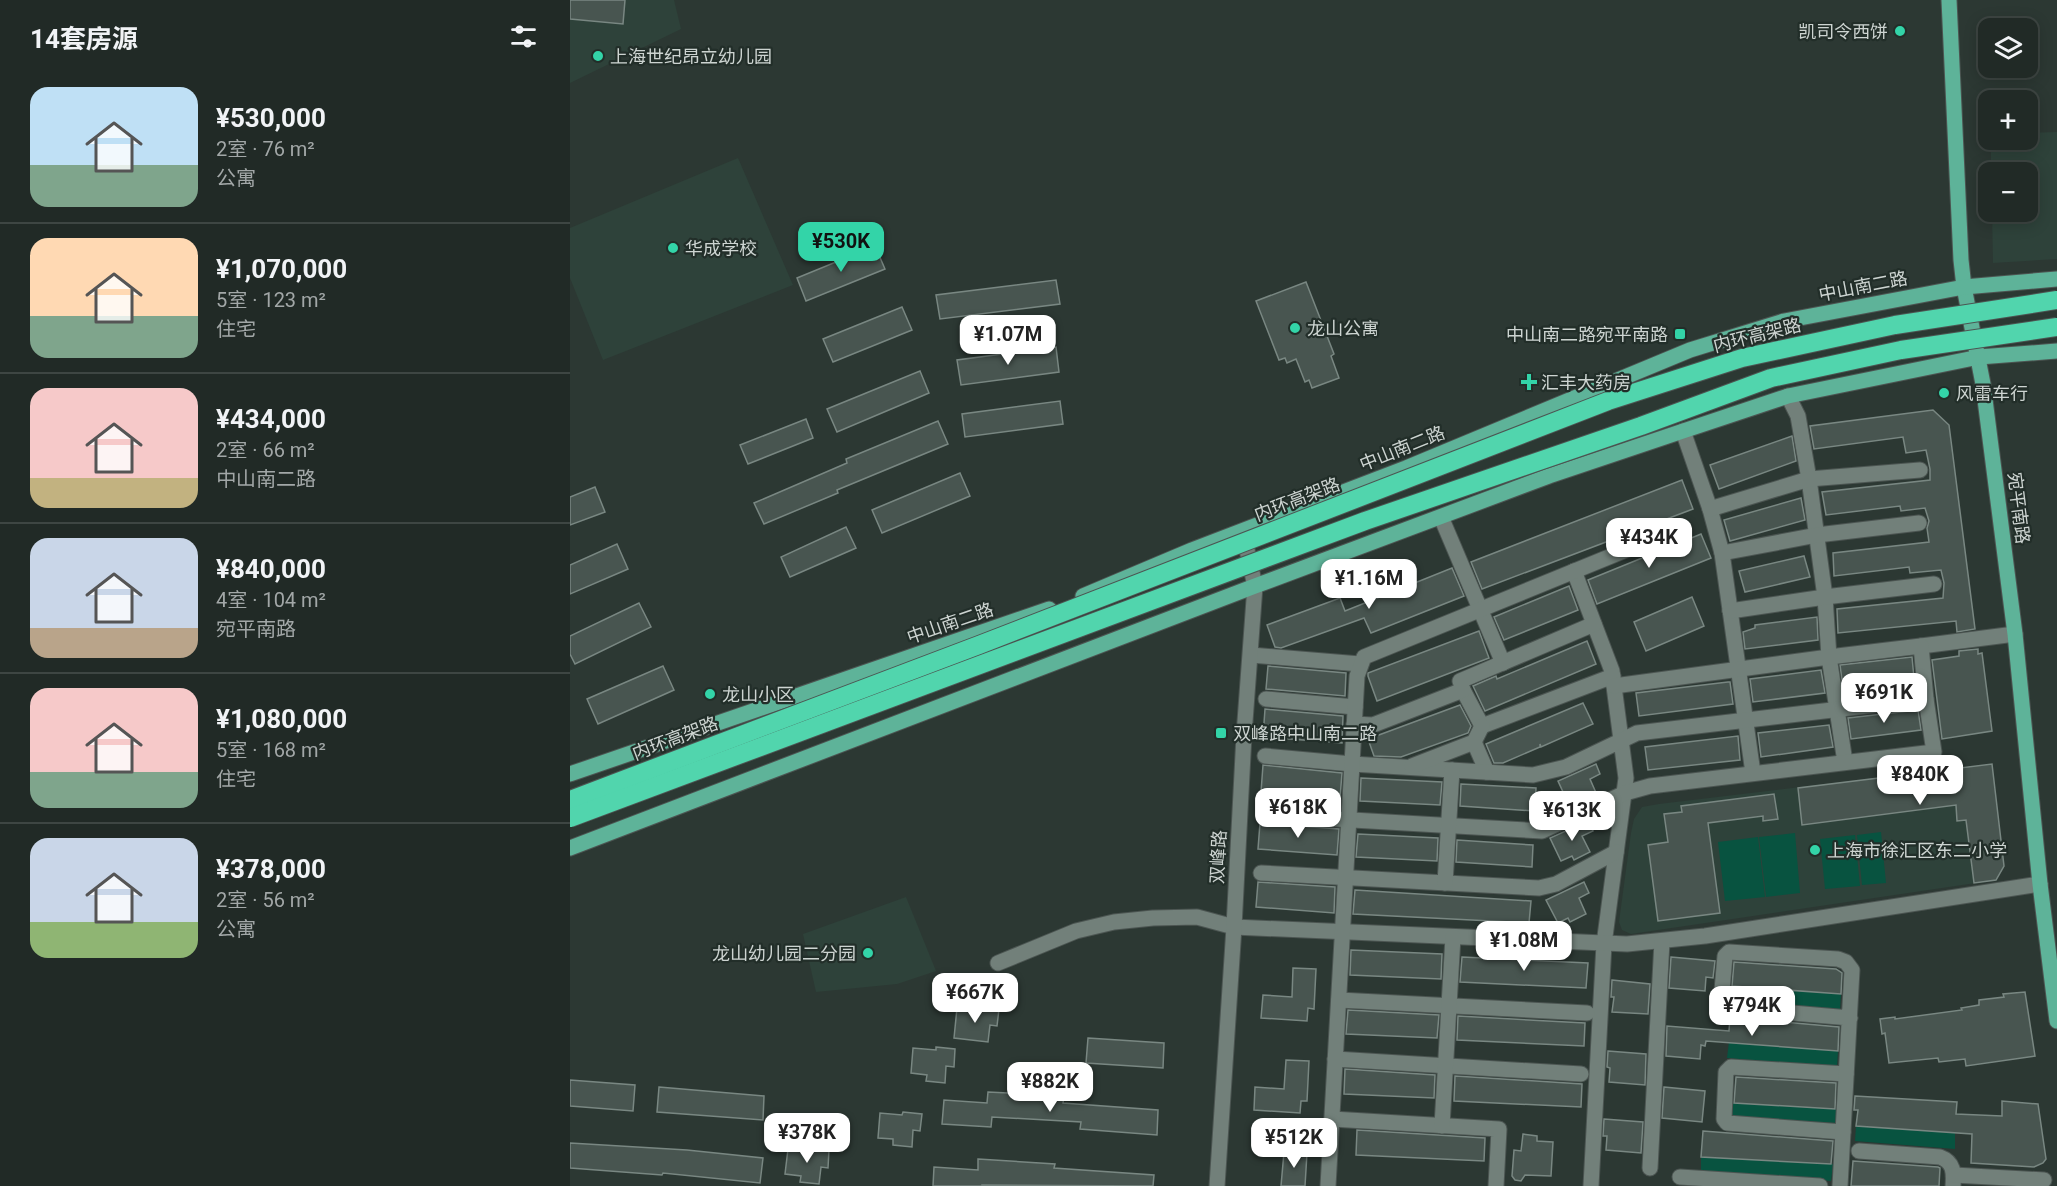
<!DOCTYPE html>
<html lang="zh">
<head>
<meta charset="utf-8">
<style>
	:root { --surface:#212a26; --page:#29322e; --text:#f1f3f6; --muted:#a2a7a7; --line:#3e4643; --accent:#33d4a8 }
	body { margin:0; font-family:Roboto,"Noto Sans SC",sans-serif; background:var(--page); color:var(--text); height:100vh; display:flex; flex-direction:column; font-size:22px; white-space:nowrap }
	* { box-sizing:border-box; margin:0 }
	p { font-size:20px; color:var(--muted) }
	.icon { flex:none; width:33px; height:33px; fill:none; stroke:currentColor; stroke-width:2; stroke-linecap:round; stroke-linejoin:round }
	.map { position:relative; flex:1; overflow:hidden }
	.panel { display:flex; flex-direction:column; background:var(--surface); width:570px }
	.panel>* { flex:none }
	.tools { position:absolute; left:1408px; top:18px; display:grid; gap:12px }
	.tools a { display:grid; place-items:center; width:60px; height:60px; border-radius:12px; background:var(--surface); box-shadow:0 3px 15px #0003,0 0 0 2px var(--line); font-size:30px }
	.price { position:absolute; translate:-50% -51px; padding:0 14px; border-radius:12px; background:#fff; color:#222; font-size:20px; line-height:39px; filter:drop-shadow(0 2px 3px #0008) }
	.price::after { content:''; position:absolute; left:50%; top:36px; width:18px; height:14px; margin-left:-9px; background:inherit; clip-path:polygon(0 0,100% 0,50% 100%) }
	.price.selected { background:var(--accent); color:#111 }
	ul { padding:0; list-style:none }
	li { display:flex; align-items:center; gap:18px; height:150px; padding:0 30px }
	li+li { border-top:2px solid var(--line) }
	li span { display:grid; place-items:center; flex:none; width:168px; height:120px; border-radius:18px; color:#555 }
	li>.icon { margin-inline-start:auto }
	span .icon { width:72px; height:72px; fill:#fffc; stroke-width:1 }
	li b { font-size:26px }
	h2 { display:flex; justify-content:space-between; align-items:center; height:72px; padding:0 30px; font-size:26px }
	main { display:flex; flex:1; min-height:0 }
	.map>svg:first-child { display:block }
	.built { fill:#2e423a }
	.green { fill:#085340 }
	.building { fill:#485550; stroke:#798782; stroke-width:1.5 }
	.lines { fill:none; stroke-linecap:round; stroke-linejoin:round }
	.minor-casing { stroke:#4c5552; stroke-width:17 }
	.major-casing { stroke:#4c5552; stroke-width:17 }
	.minor { stroke:#72807a; stroke-width:15 }
	.major { stroke:#5eb399; stroke-width:15 }
	.highway-bridge-casing { stroke:#4c5552; stroke-width:20; stroke-linecap:butt }
	.highway-bridge { stroke:#51d5ad; stroke-width:18 }
	.poi-dot { fill:#33d4a8; stroke:#222e29; stroke-width:2 }
	.labels { text-anchor:middle; dominant-baseline:central; stroke-width:4.5; stroke-linejoin:round; paint-order:stroke }
	.poi-label { font-size:18px; fill:#cdd4d1; stroke:#222e29; text-anchor:start }
	.street-label { font-size:18px; fill:#cdd4d1; stroke:#222e29 }
</style>
</head>
<body>
<main>
<section class="panel">
<h2>14套房源<svg class="icon" aria-label="filters" viewBox="0 0 24 24"><path d="M4 7h16M4 17h16"/><circle cx="9" cy="7" r="2"/><circle cx="15" cy="17" r="2"/></svg></h2>
<ul>
<li><span style="background:linear-gradient(#bfe0f5 65%,#7fa58c 0)"><svg class="icon" aria-label="home" viewBox="0 0 24 24"><path d="M3 11l9-7 9 7M6 9v11h12V9"/></svg></span><div><b>¥530,000</b><p>2室 · 76 m²</p><p>公寓</p></div></li>
<li><span style="background:linear-gradient(#ffd9b3 65%,#7fa58c 0)"><svg class="icon" aria-label="home" viewBox="0 0 24 24"><path d="M3 11l9-7 9 7M6 9v11h12V9"/></svg></span><div><b>¥1,070,000</b><p>5室 · 123 m²</p><p>住宅</p></div></li>
<li><span style="background:linear-gradient(#f6c9c9 75%,#c2b280 0)"><svg class="icon" aria-label="home" viewBox="0 0 24 24"><path d="M3 11l9-7 9 7M6 9v11h12V9"/></svg></span><div><b>¥434,000</b><p>2室 · 66 m²</p><p>中山南二路</p></div></li>
<li><span style="background:linear-gradient(#c9d6e8 75%,#b9a48a 0)"><svg class="icon" aria-label="home" viewBox="0 0 24 24"><path d="M3 11l9-7 9 7M6 9v11h12V9"/></svg></span><div><b>¥840,000</b><p>4室 · 104 m²</p><p>宛平南路</p></div></li>
<li><span style="background:linear-gradient(#f6c9c9 70%,#7fa58c 0)"><svg class="icon" aria-label="home" viewBox="0 0 24 24"><path d="M3 11l9-7 9 7M6 9v11h12V9"/></svg></span><div><b>¥1,080,000</b><p>5室 · 168 m²</p><p>住宅</p></div></li>
<li><span style="background:linear-gradient(#c9d6e8 70%,#8fb573 0)"><svg class="icon" aria-label="home" viewBox="0 0 24 24"><path d="M3 11l9-7 9 7M6 9v11h12V9"/></svg></span><div><b>¥378,000</b><p>2室 · 56 m²</p><p>公寓</p></div></li>
</ul>
</section>
<div class="map">
<svg width="1487" height="1186" viewBox="0 0 1487 1186">
	<rect width="100%" height="100%" fill="#2c3833"/>
	<!-- built -->
	<g class="built">
		<path d="M0,0H104L111,29L0,83Z"/>
		<path d="M1487,132V259L1423,263L1422,212H1458V172H1421V140H1458V133Z"/>
		<path d="M168,158L223,285L33,360L0,278V228Z"/>
		<path d="M1422,764L1434,866L1426,880L1061,934L1052,930L1049,922L1061,833L1064,819L1072,807L1089,804Z"/>
		<path d="M336,897L366,971L327,984L246,992L233,934Z"/>
	</g>
	<!-- green -->
	<g class="green">
		<path d="M1311,832L1316,883L1292,885L1287,835Z"/>
		<path d="M1225,833L1230,893L1196,897L1189,837Z"/>
		<path d="M1285,835L1290,886L1255,889L1250,839Z"/>
		<path d="M1188,837L1195,897L1155,901L1148,842Z"/>
		<path d="M1161,986L1271,994L1270,1010L1160,1001Z"/>
		<path d="M1159,1042L1268,1051L1267,1067L1157,1058Z"/>
		<path d="M1162,1103L1267,1109V1123L1162,1117Z"/>
		<path d="M1286,1126L1385,1133V1149L1285,1141Z"/>
		<path d="M1131,1157L1263,1164L1261,1181L1131,1171Z"/>
	</g>
	<!-- building -->
	<g class="building">
		<path d="M0,0H55L53,24L0,19Z"/>
		<path d="M305,246L315,269L236,301L227,278Z"/>
		<path d="M486,280L490,304L370,319L366,295Z"/>
		<path d="M736,282L764,354L761,356L769,378L742,388L739,380L735,382L726,359L717,363L715,358L709,360L686,301Z"/>
		<path d="M332,307L342,330L263,362L253,339Z"/>
		<path d="M486,347L489,372L391,385L387,360Z"/>
		<path d="M350,371L359,393L267,432L257,409Z"/>
		<path d="M490,401L493,424L395,437L392,414Z"/>
		<path d="M1363,410L1379,425L1405,629L1387,632L1386,621L1268,633L1267,609L1373,598L1374,583L1371,570L1340,573L1339,567L1264,576L1263,553L1359,542L1357,528L1359,521L1355,508L1331,511L1330,506L1256,515L1252,492L1360,480V469L1356,450L1336,453L1333,437L1244,449L1240,426Z"/>
		<path d="M236,419L243,438L178,464L170,445Z"/>
		<path d="M368,421L378,444L267,490L268,493L194,524L184,503L277,463L276,459Z"/>
		<path d="M1222,436L1226,461L1149,489L1140,465Z"/>
		<path d="M390,473L400,496L312,533L302,510Z"/>
		<path d="M1112,480L1123,509L912,589L901,562Z"/>
		<path d="M25,487L35,512L0,525V497Z"/>
		<path d="M1231,498L1235,520L1160,541L1154,520Z"/>
		<path d="M276,527L286,548L220,577L211,557Z"/>
		<path d="M1131,534L1141,558L1027,604L1018,580Z"/>
		<path d="M47,544L58,569L0,594V565Z"/>
		<path d="M1234,556L1240,577L1175,592L1169,571Z"/>
		<path d="M882,568L894,596L801,633L794,618L711,648L705,647L697,625L770,598L775,611Z"/>
		<path d="M999,586L1008,610L934,640L924,617Z"/>
		<path d="M1122,597L1134,626L1076,651L1064,622Z"/>
		<path d="M69,603L81,627L5,664L0,654V636Z"/>
		<path d="M1247,617L1248,640L1175,649L1173,632L1185,628V625Z"/>
		<path d="M909,631L919,658L807,701L798,676V673Z"/>
		<path d="M1017,641L1026,664L915,711L903,686L926,676L927,679Z"/>
		<path d="M1408,649V654L1412,653L1422,731L1372,739L1362,660L1389,656V651Z"/>
		<path d="M1342,657L1344,678L1273,687L1270,665Z"/>
		<path d="M93,666L104,690L28,724L17,699Z"/>
		<path d="M698,666L776,673L775,696L696,689Z"/>
		<path d="M1251,670L1255,693L1183,702L1180,679Z"/>
		<path d="M1158,682H1160L1163,704L1069,716L1066,693Z"/>
		<path d="M1013,703L1023,724L971,747L970,744V747L933,763H924L916,744Z"/>
		<path d="M890,705L901,726L898,733L831,757L804,756L798,739Z"/>
		<path d="M695,709L773,716L772,743L693,737Z"/>
		<path d="M1348,710L1351,730L1281,739L1278,718Z"/>
		<path d="M1259,725L1263,747L1191,757L1188,733Z"/>
		<path d="M1168,736L1170,760L1078,770L1075,747Z"/>
		<path d="M1026,764L1030,774L1020,779L1027,795L1000,807L988,781Z"/>
		<path d="M1422,764L1434,866L1426,880L1404,883L1396,820L1387,821L1386,805L1232,825L1228,788Z"/>
		<path d="M693,765L772,773L770,798L691,792Z"/>
		<path d="M791,778L872,782L870,805L790,801Z"/>
		<path d="M891,784L966,788L965,811L890,806Z"/>
		<path d="M1204,794L1208,819L1193,821V816L1138,823L1150,913L1088,921L1078,845L1098,842L1094,814L1112,812L1111,806Z"/>
		<path d="M1018,821L1023,831L1012,836L1020,852L1004,860L1002,856L991,861L980,838Z"/>
		<path d="M690,823L769,829L767,855L688,849Z"/>
		<path d="M788,834L868,838L867,861L786,857Z"/>
		<path d="M887,840L963,845L962,867L886,862Z"/>
		<path d="M688,882L765,887L764,913L686,907Z"/>
		<path d="M1014,882L1019,893L1009,898L1016,914L1000,922L998,918L988,923L976,900Z"/>
		<path d="M785,890L961,901L959,923L783,914Z"/>
		<path d="M781,950L872,954L871,979L780,975Z"/>
		<path d="M892,957L1018,963L1016,988L890,982Z"/>
		<path d="M1101,957L1145,961L1143,978L1136,977L1135,991L1099,988Z"/>
		<path d="M1164,962L1266,969L1272,973L1271,994L1162,986Z"/>
		<path d="M723,968L746,969L744,1009L738,1008L737,1021L691,1018L693,995L722,997Z"/>
		<path d="M1042,980L1080,984L1078,1014L1042,1012L1044,997H1041Z"/>
		<path d="M1455,992L1465,1056L1396,1066L1395,1059L1369,1062L1368,1058L1319,1063L1315,1033L1312,1034L1310,1019L1325,1017V1019L1392,1010L1391,1008L1409,1005V1000L1434,997L1433,994Z"/>
		<path d="M410,1007L429,1009L427,1026L420,1025L418,1042L384,1038L387,1008L409,1010Z"/>
		<path d="M778,1010L869,1015L867,1038L776,1034Z"/>
		<path d="M888,1016L1015,1023L1014,1046L887,1040Z"/>
		<path d="M1160,1017L1269,1027L1268,1051L1136,1041L1135,1046L1131,1045L1130,1059L1096,1056L1097,1026L1159,1031Z"/>
		<path d="M518,1038L594,1043L593,1068L516,1063Z"/>
		<path d="M366,1047L385,1049L384,1067L376,1066L375,1083L356,1081L357,1075L341,1073L343,1048L366,1050Z"/>
		<path d="M1038,1051L1076,1054L1075,1085L1039,1082L1040,1068L1037,1067Z"/>
		<path d="M716,1060L739,1061L737,1101H731L730,1113L684,1110L685,1087L714,1089Z"/>
		<path d="M775,1069L865,1075L864,1098L774,1094Z"/>
		<path d="M885,1076L1012,1084L1011,1107L884,1101Z"/>
		<path d="M1166,1077L1266,1083L1265,1109L1164,1103Z"/>
		<path d="M0,1080L65,1085L63,1111L0,1106Z"/>
		<path d="M89,1087L194,1096L193,1120L87,1112Z"/>
		<path d="M1094,1087L1135,1091L1132,1122L1092,1118Z"/>
		<path d="M418,1092L494,1096L493,1103L588,1110L587,1135L510,1129L511,1122L422,1117L421,1127L372,1124L374,1100L417,1103Z"/>
		<path d="M1285,1096L1387,1102L1386,1114L1432,1116V1101L1468,1104L1476,1159L1473,1163L1464,1167L1401,1163L1402,1134L1286,1126L1288,1110H1284Z"/>
		<path d="M333,1112L352,1114L350,1131L343,1130L342,1147L323,1145V1139L308,1138L310,1113L332,1115Z"/>
		<path d="M1034,1119L1073,1122L1071,1153L1036,1150L1037,1136H1033Z"/>
		<path d="M787,1130L915,1138L914,1161L786,1155Z"/>
		<path d="M1133,1131L1263,1141L1261,1164L1131,1157Z"/>
		<path d="M953,1134L967,1136V1141L983,1142L981,1176L955,1175L951,1181L945,1180L942,1176L944,1150L951,1151Z"/>
		<path d="M0,1143L117,1150L193,1158L190,1183L93,1173L92,1175L0,1168Z"/>
		<path d="M218,1149L240,1152V1149L259,1150L258,1168L251,1167L249,1184L230,1182L231,1176L215,1174Z"/>
		<path d="M714,1152L737,1153L735,1186H711Z"/>
		<path d="M408,1159L485,1164L484,1168L584,1175L583,1186L412,1185V1186H363L364,1167L408,1170Z"/>
		<path d="M1283,1161L1368,1167L1370,1168L1369,1186H1281Z"/>
	</g>
	<g class="lines">
		<defs>
			<g id="minor">
				<path d="M1218,396L1228,416L1239,479L1255,597L1259,657L1275,762"/>
				<path d="M1113,431L1140,509L1152,553L1183,773"/>
				<path d="M1140,509L1239,479L1350,470"/>
				<path d="M871,517L933,663"/>
				<path d="M1152,553L1247,535L1349,523"/>
				<path d="M1004,571L1042,671L1056,778L1034,944L1021,1186"/>
				<path d="M1160,611L1255,597L1364,584"/>
				<path d="M1351,646L1445,634"/>
				<path d="M681,655L790,664"/>
				<path d="M893,690L912,726L1043,676"/>
				<path d="M696,699L785,707"/>
				<path d="M784,724L803,725L893,690L890,681L1024,624"/>
				<path d="M904,742L917,772"/>
				<path d="M695,756L782,764L963,775L996,767L1067,733L1356,699"/>
				<path d="M842,766L904,742L912,726"/>
				<path d="M695,815L972,831L1055,793L1080,786L1364,752L1356,699L1351,646L1259,657L1044,686"/>
				<path d="M691,873L969,888L986,884L1046,852"/>
				<path d="M875,883L882,770"/>
				<path d="M428,963L506,931L544,922L583,918L627,917L664,927L1057,944L1135,936L1470,884"/>
				<path d="M769,1000L1017,1013"/>
				<path d="M765,1059L1011,1074"/>
				<path d="M762,1119L929,1129L926,1186"/>
				<path d="M872,1126L883,937"/>
				<path d="M1273,1132L1157,1123L1154,1119L1156,1072L1161,1067L1276,1074"/>
				<path d="M1289,1151L1370,1157C1384,1162 1384,1173 1383,1186"/>
				<path d="M1080,1168L1092,941"/>
				<path d="M1384,1175L1474,1180"/>
				<path d="M1110,1177L1250,1186"/>
				<path d="M647,1186L664,927L674,735L685,586L673,532"/>
				<path d="M758,1186L787,676L794,657L1105,530"/>
				<path d="M1270,1186L1282,970L1276,962L1268,959L1159,952L1155,956L1151,1002L1155,1007L1280,1018"/>
			</g>
			<g id="major">
				<path d="M1379,0L1391,260L1394,287L1413,384L1445,634L1470,884L1487,1021"/>
				<path d="M513,596L622,550L836,468L1120,350L1214,321L1394,287L1487,279"/>
				<path d="M0,774L479,609"/>
				<path d="M0,848L685,586L979,476L1113,431L1218,396L1409,357L1487,351"/>
			</g>
		</defs>
		<!-- minor casing -->
		<use href="#minor" class="minor-casing"/>
		<!-- major casing -->
		<use href="#major" class="major-casing"/>
		<!-- minor -->
		<use href="#minor" class="minor"/>
		<!-- major -->
		<use href="#major" class="major"/>
		<defs>
			<g id="highway-bridge">
				<path d="M0,800L409,645L1038,401L1172,358L1325,325L1487,300"/>
				<path d="M0,818L795,521L1071,426L1201,378L1331,350L1487,327"/>
			</g>
		</defs>
		<!-- highway-bridge casing -->
		<use href="#highway-bridge" class="highway-bridge-casing"/>
		<!-- highway-bridge -->
		<use href="#highway-bridge" class="highway-bridge"/>
	</g>
	<!-- markers -->
	<g class="poi-dot">
		<circle cx="1330" cy="31" r="6"/>
		<circle cx="28" cy="56" r="6"/>
		<circle cx="103" cy="248" r="6"/>
		<circle cx="725" cy="328" r="6"/>
		<rect x="1104" y="328" width="12" height="12" rx="3"/>
		<path d="M956 373h6v6h6v6h-6v6h-6v-6h-6v-6h6z"/>
		<circle cx="1374" cy="393" r="6"/>
		<circle cx="140" cy="694" r="6"/>
		<rect x="645" y="727" width="12" height="12" rx="3"/>
		<circle cx="1245" cy="850" r="6"/>
		<circle cx="298" cy="953" r="6"/>
	</g>
	<g class="labels">
		<!-- poi labels -->
		<g class="poi-label">
			<text x="1318" y="31" text-anchor="end">凯司令西饼</text>
			<text x="40" y="56">上海世纪昂立幼儿园</text>
			<text x="115" y="248">华成学校</text>
			<text x="737" y="328">龙山公寓</text>
			<text x="1098" y="334" text-anchor="end">中山南二路宛平南路</text>
			<text x="971" y="382">汇丰大药房</text>
			<text x="1386" y="393">风雷车行</text>
			<text x="152" y="694">龙山小区</text>
			<text x="663" y="733">双峰路中山南二路</text>
			<text x="1257" y="850">上海市徐汇区东二小学</text>
			<text x="286" y="953" text-anchor="end">龙山幼儿园二分园</text>
		</g>
		<!-- street labels -->
		<g class="street-label">
			<text transform="translate(1293 286) rotate(-11)">中山南二路</text>
			<text transform="translate(1187 335) rotate(-14)">内环高架路</text>
			<text transform="translate(832 448) rotate(-22)">中山南二路</text>
			<text transform="translate(727 499) rotate(-21)">内环高架路</text>
			<text transform="translate(1449 508) rotate(83)">宛平南路</text>
			<text transform="translate(380 623) rotate(-19)">中山南二路</text>
			<text transform="translate(105 738) rotate(-21)">内环高架路</text>
			<text transform="translate(648 857) rotate(-87)">双峰路</text>
		</g>
	</g>
</svg>
<div class="tools">
<a><svg class="icon" aria-label="layers" viewBox="0 0 24 24"><path d="M12 4l9 5-9 5-9-5zM3 14l9 5 9-5"/></svg></a>
<a>+</a>
<a>−</a>
</div>
<b class="price selected" style="left:271px;top:273px">¥530K</b>
<b class="price" style="left:438px;top:366px">¥1.07M</b>
<b class="price" style="left:1079px;top:569px">¥434K</b>
<b class="price" style="left:799px;top:610px">¥1.16M</b>
<b class="price" style="left:1314px;top:724px">¥691K</b>
<b class="price" style="left:1350px;top:806px">¥840K</b>
<b class="price" style="left:728px;top:839px">¥618K</b>
<b class="price" style="left:1002px;top:842px">¥613K</b>
<b class="price" style="left:954px;top:972px">¥1.08M</b>
<b class="price" style="left:405px;top:1024px">¥667K</b>
<b class="price" style="left:1182px;top:1037px">¥794K</b>
<b class="price" style="left:480px;top:1113px">¥882K</b>
<b class="price" style="left:237px;top:1164px">¥378K</b>
<b class="price" style="left:724px;top:1169px">¥512K</b>
</div>
</main>
</body>
</html>
